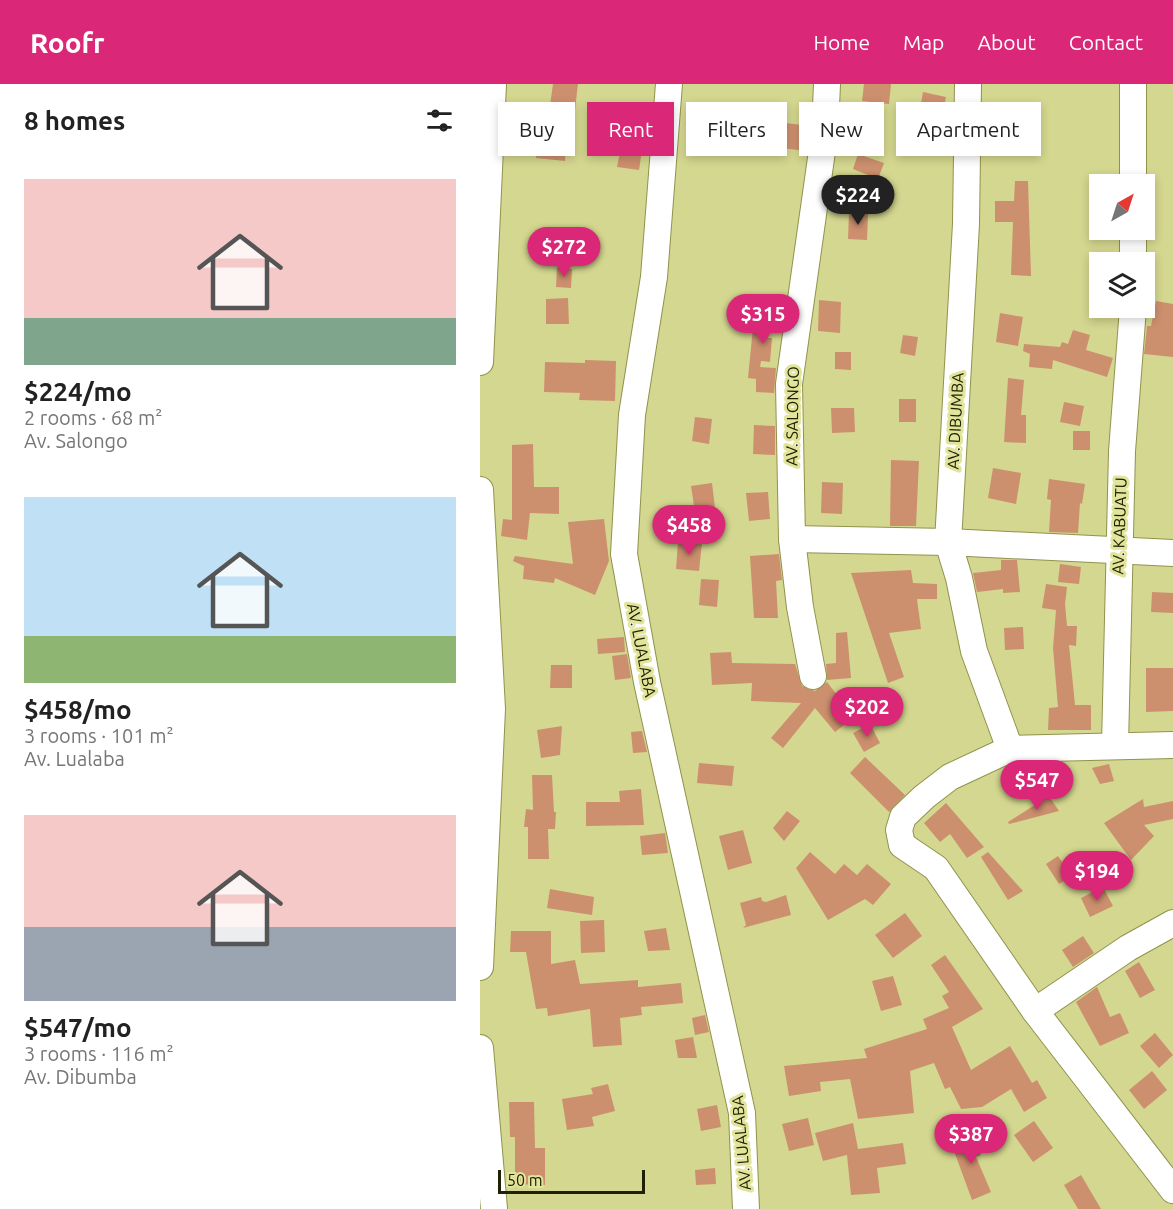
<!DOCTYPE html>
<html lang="en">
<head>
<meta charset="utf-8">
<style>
	:root { --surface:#fff; --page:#f2f2f2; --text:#222; --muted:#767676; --accent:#db2777 }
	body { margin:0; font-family:Ubuntu,sans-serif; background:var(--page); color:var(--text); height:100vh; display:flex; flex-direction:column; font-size:22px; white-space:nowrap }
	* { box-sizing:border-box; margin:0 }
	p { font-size:20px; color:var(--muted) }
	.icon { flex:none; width:33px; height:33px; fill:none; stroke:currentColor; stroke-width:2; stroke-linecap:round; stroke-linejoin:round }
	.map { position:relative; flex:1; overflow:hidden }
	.side { display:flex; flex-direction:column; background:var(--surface); width:480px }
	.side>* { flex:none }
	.hud { position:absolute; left:18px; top:18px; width:570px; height:54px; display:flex; gap:12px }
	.needle { width:39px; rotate:39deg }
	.fabs { position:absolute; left:609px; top:90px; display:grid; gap:12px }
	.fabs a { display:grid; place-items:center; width:66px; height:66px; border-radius:0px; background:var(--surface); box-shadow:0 3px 9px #0003; font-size:30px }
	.scale { position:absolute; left:18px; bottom:15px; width:147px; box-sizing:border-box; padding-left:6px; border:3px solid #202103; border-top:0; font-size:16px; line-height:21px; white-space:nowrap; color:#202103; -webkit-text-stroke:4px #e1e49b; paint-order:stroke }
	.price { position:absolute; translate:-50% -51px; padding:0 14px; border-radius:21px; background:var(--accent); color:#fff; font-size:20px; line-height:39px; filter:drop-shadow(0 2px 3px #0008) }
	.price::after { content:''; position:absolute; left:50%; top:36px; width:18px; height:14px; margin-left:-9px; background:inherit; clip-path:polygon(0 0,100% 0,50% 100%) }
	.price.active { background:#222; color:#fff }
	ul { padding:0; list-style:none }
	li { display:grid; align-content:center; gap:12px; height:318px; padding:0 24px }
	li span { display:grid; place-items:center; height:186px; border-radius:0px; color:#555 }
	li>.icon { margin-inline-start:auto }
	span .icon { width:108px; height:108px; fill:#fffc; stroke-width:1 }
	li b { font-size:26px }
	h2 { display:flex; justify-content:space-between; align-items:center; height:72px; padding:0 24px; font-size:26px }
	.tag { padding:0 21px; border-radius:0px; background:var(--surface); box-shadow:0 3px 9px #0003; font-size:21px; line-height:54px }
	.tag.active { background:var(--accent); color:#fff }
	header { display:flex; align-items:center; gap:36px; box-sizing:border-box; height:84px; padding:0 30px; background:var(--accent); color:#fff }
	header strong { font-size:28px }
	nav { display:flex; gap:33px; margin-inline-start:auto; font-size:21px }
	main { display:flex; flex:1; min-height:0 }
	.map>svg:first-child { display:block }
	.building { fill:#cd906e }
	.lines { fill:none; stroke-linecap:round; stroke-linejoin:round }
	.minor-casing { stroke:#90934c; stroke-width:28 }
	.minor { stroke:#fff; stroke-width:26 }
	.labels { text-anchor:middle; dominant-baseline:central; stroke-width:6; stroke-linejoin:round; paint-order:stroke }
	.street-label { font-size:16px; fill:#202103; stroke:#e1e49b }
</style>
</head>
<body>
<header>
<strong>Roofr</strong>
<nav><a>Home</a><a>Map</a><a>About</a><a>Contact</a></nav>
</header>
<main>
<section class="side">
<h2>8 homes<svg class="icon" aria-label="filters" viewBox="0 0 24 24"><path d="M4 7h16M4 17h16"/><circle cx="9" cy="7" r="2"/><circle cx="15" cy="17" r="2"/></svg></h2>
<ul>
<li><span style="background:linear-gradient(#f6c9c9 75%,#7fa58c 0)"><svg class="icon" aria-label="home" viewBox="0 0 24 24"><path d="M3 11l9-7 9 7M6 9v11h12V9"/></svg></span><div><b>$224/mo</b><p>2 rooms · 68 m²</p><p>Av. Salongo</p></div></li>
<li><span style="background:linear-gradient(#bfe0f5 75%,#8fb573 0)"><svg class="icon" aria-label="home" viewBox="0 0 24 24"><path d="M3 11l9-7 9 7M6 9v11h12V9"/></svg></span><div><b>$458/mo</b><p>3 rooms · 101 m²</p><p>Av. Lualaba</p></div></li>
<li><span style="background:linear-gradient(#f6c9c9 60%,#9aa5b1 0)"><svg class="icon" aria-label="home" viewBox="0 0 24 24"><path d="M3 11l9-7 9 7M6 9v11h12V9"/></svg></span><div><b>$547/mo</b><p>3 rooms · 116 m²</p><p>Av. Dibumba</p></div></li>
</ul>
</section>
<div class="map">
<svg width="693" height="1125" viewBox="0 0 693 1125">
	<rect width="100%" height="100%" fill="#d4d78f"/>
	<!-- building -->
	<g class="building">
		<path d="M73,0H98L94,34L88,33L85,77L56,74L58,56L65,57Z"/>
		<path d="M384,0H411L409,20L382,17Z"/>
		<path d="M443,8L466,13L460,46L437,41Z"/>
		<path d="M127,31L149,34L147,51L125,49Z"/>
		<path d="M258,33L330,42L327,67L255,59Z"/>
		<path d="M141,63L162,66L159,86L137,83Z"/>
		<path d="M378,70L404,79L398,95L373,85Z"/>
		<path d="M535,97H548L551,192L531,191L533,138H515V117H534Z"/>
		<path d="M369,129L388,130L387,156L368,155Z"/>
		<path d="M77,184L92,185L91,204L76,203Z"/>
		<path d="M278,210L298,216L288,254H292L290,278L281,277L280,283L296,284L294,309L276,308V295L268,294L274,233L272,232Z"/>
		<path d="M88,214L89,240H66V215Z"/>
		<path d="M339,216L361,218L360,249L338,247Z"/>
		<path d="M676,217L693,220V273L664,270L667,242H671Z"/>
		<path d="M520,229L543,233L538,262L516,258Z"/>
		<path d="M593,246L610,251L606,266L633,274L627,293L573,276L572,285L549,283L550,270L543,267L544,260L580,263L582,258L588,260Z"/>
		<path d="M423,251L438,253L435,272L420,269Z"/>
		<path d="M355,268H371V286L355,285Z"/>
		<path d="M105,276L136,277L135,317L99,316L100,309L64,308L65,278L105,279Z"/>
		<path d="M528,294L544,296L541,331H546V359L524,358Z"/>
		<rect x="419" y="315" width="17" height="23"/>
		<path d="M584,318L604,322L600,342L580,338Z"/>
		<path d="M351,324H374L375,348L352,349Z"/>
		<path d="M215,333L232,335L229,360L212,357Z"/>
		<path d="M274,341L295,342V371L273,370Z"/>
		<rect x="593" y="347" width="17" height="19"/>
		<path d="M53,360L54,403H79V430L50,429L47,456L21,452L23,435L32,436V361Z"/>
		<path d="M411,376L439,377L436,442H410Z"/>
		<path d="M513,384L541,389L536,420L508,414Z"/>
		<path d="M569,395L605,400L602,420L600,419L598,449L569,448L571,416L567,415Z"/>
		<path d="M342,398L363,399L362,430L341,429Z"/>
		<path d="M232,399L236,432L216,435L211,402Z"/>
		<path d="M288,408L290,435L269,437L266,409Z"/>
		<path d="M124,435L129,477L115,511L75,494L74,499L43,495L44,482L33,477L35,472L93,480L88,438Z"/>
		<path d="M198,457L222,459L219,487L196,485Z"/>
		<path d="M299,470L302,496L296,497L298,534H274L270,472Z"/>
		<path d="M521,476H537L540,508L523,509V505L497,508L493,489L521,486Z"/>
		<path d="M580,480L601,483L599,500L578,498Z"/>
		<path d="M431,486L433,499L457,500V515H437L441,545L409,549L424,593L408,599L371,489Z"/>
		<path d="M221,495L239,496L237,523L219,521Z"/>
		<path d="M566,500L587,503L585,520L587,542H597L596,562L589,561L595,621H611V646H568L569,624L578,623L573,564L576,526L562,524Z"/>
		<path d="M672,508L693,509V529L671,528Z"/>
		<path d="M543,543L544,565L525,566L524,544Z"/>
		<path d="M367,548L371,594L347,596L346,580L356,579V549Z"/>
		<path d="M144,553L145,568L118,570L117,555Z"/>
		<path d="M251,568L252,579L315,580L322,602L335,607L347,598L374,633L355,648L335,624L303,664L291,654L321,619L271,617L272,599L232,601L230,569Z"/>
		<path d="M147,570L151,594L135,596L132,572Z"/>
		<path d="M71,581H92V604H70Z"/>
		<path d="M666,584H693V627L666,628Z"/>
		<path d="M390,640L400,659L384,668L373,649Z"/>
		<path d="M82,642L80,671L61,674L57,646Z"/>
		<path d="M162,647L167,668L153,669L151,648Z"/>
		<path d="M385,673L425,711L409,728L370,689Z"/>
		<path d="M219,679L254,682L252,702L217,699Z"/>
		<path d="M629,680L634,697L620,700L612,684Z"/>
		<path d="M52,691H72L74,728H76L75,745H68L69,775H48V743H44L46,725L53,726Z"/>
		<path d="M161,705L164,741L106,742V718H140L139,707Z"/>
		<path d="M569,712L579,727L529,740L528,738Z"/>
		<path d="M663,715L664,723L693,717V735L664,741L674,752L651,776L624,739Z"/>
		<path d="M466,719L504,763L487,774L470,750L460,758L444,739Z"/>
		<path d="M307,727L320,737L304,757L293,744Z"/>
		<path d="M263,746L272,779L248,786L239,752Z"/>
		<path d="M185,749L188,769L162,771L160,752Z"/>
		<path d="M330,768L355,790L364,780L377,791L387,780L411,800L393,821L385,815L348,836L316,784Z"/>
		<path d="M508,768L543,807L528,816L501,773Z"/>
		<path d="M578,772L592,792L579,800L566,780Z"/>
		<path d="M623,803L633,822L610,833L601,814Z"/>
		<path d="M70,805L114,813L112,831L67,824Z"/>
		<path d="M306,811L311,831L263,844L266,841L260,819L281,813L282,817L286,818Z"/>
		<path d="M425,829L442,852L413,874L395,851Z"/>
		<path d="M124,836L125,868L101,869L100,837Z"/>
		<path d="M186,844L190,866L168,867L164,847Z"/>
		<path d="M31,847H71V880L95,876L100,900L158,896V903L201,899L203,919L161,923L162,931L140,934L142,961L113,963L110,925L68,932L67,924L56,925L46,868H30Z"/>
		<path d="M603,852L614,869L593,883L582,866Z"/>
		<path d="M465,871L503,925L472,943L491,986L530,962L552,999L557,996L567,1014L544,1028L531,1005L502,1023L481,1025L470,1003L465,1005L454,979L430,987L434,1029L378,1035L370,995L340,998L341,1007L309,1012L304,982L387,974L384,965L447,945L443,935L469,924L462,912L469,908L451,881Z"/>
		<path d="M659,878L675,906L660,914L645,887Z"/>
		<path d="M413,892L422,921L401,927L392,897Z"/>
		<path d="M617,903L630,933L640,929L649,949L620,962L596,918Z"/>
		<path d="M225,931L229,948L215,951L212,934Z"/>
		<path d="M675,949L693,971L679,984L660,962Z"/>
		<path d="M213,953L217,974H198L195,956Z"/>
		<path d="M672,987L687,1006L664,1025L649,1006Z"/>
		<path d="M128,1000L135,1027L112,1033L114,1042L87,1046L82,1015L113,1010L111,1004Z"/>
		<path d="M29,1018H54L55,1064H65V1101L35,1100V1053H30Z"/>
		<path d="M237,1021L241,1043L221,1047L217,1025Z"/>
		<path d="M328,1034L334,1061L309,1067L302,1040Z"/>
		<path d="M554,1037L573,1064L553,1078L534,1051Z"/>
		<path d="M373,1039L378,1065L423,1059L426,1080L397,1084L400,1109L371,1111L367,1071L343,1077L335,1049Z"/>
		<path d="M493,1048L501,1071L496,1073L511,1108L492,1116L470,1056Z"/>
		<path d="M235,1084L236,1100L216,1101L215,1086Z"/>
		<path d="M601,1091L621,1125H598L584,1101Z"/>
	</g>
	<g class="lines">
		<defs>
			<g id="minor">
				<path d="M189,0L174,193L152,331L144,470L167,598L262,1029L266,1125"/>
				<path d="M488,0L486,140L468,458L479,494L494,567L530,665"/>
				<path d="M653,100V0"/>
				<path d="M653,178V146"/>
				<path d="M0,278L13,0"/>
				<path d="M0,406L12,625L0,883"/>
				<path d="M312,455L468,458L693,469"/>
				<path d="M333,592L320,523L312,455L309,300L345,46L347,0"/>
				<path d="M635,661L642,367L653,224"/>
				<path d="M693,661L530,665L470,693L444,713L423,733L419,746L422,761L456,784L555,927L693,1106"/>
				<path d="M555,927L648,864L693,839"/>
				<path d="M0,964L14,1125"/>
			</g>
		</defs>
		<!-- minor casing -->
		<use href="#minor" class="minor-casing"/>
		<!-- minor -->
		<use href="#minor" class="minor"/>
	</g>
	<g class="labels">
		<!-- street labels -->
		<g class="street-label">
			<text transform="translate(312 332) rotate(-89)">AV. SALONGO</text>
			<text transform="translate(475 337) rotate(-87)">AV. DIBUMBA</text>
			<text transform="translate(639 442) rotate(-88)">AV. KABUATU</text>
			<text transform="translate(162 566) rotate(79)">AV. LUALABA</text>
			<text transform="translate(261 1059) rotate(-95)">AV. LUALABA</text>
		</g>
	</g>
</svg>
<div class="fabs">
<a><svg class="needle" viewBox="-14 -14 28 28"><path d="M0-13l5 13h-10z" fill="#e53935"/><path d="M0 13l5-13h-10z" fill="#767676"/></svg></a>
<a><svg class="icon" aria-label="layers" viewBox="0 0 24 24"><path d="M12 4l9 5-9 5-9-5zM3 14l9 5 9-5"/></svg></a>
</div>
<div class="scale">50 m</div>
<b class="price active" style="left:378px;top:142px">$224</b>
<b class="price" style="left:84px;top:194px">$272</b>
<b class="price" style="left:283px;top:261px">$315</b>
<b class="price" style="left:209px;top:472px">$458</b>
<b class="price" style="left:387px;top:654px">$202</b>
<b class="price" style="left:557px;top:727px">$547</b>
<b class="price" style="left:617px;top:818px">$194</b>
<b class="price" style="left:491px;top:1081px">$387</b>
<div class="hud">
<a class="tag">Buy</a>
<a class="tag active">Rent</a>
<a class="tag">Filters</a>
<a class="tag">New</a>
<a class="tag">Apartment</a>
</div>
</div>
</main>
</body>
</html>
